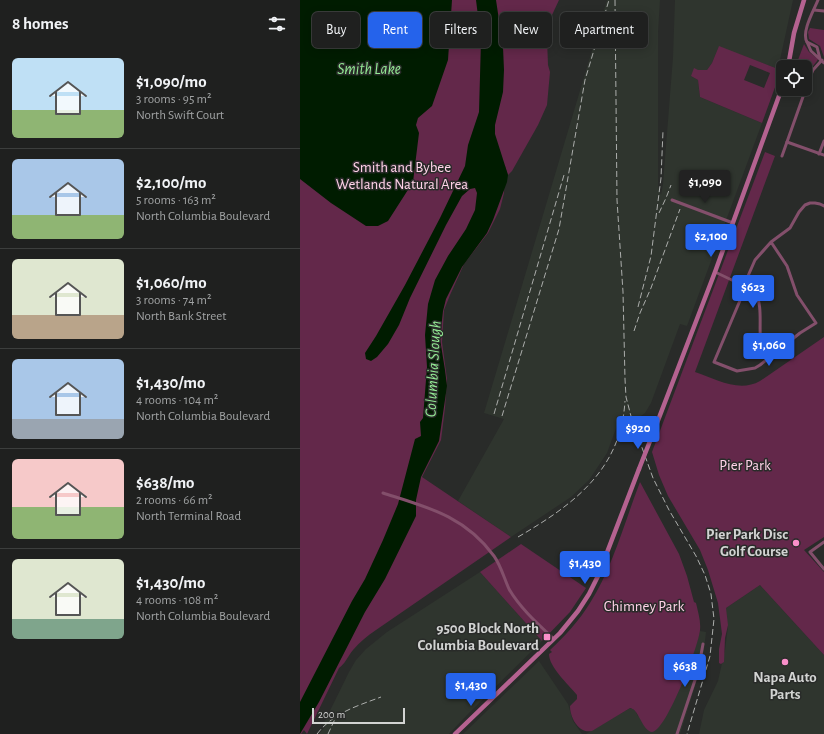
<!DOCTYPE html>
<html lang="en">
<head>
<meta charset="utf-8">
<style>
	:root { --surface:#1f201f; --page:#2c2d2c; --text:#f1f3f6; --muted:#a1a3a4; --line:#3c3e3d; --accent:#2563eb }
	body { margin:0; font-family:"Alegreya Sans",sans-serif; background:var(--page); color:var(--text); height:100vh; display:flex; flex-direction:column; font-size:15px; white-space:nowrap }
	* { box-sizing:border-box; margin:0 }
	p { font-size:13px; color:var(--muted) }
	.icon { flex:none; width:22px; height:22px; fill:none; stroke:currentColor; stroke-width:2; stroke-linecap:round; stroke-linejoin:round }
	.map { position:relative; flex:1; overflow:hidden }
	.details { display:flex; flex-direction:column; background:var(--surface); width:300px }
	.details>* { flex:none }
	.banner { position:absolute; left:12px; top:12px; width:380px; height:36px; display:flex; gap:8px }
	.fabs { position:absolute; left:476px; top:60px; display:grid; gap:8px }
	.fabs a { display:grid; place-items:center; width:36px; height:36px; border-radius:6px; background:var(--surface); box-shadow:0 2px 10px #0003,0 0 0 1px var(--line); font-size:20px }
	.scale { position:absolute; left:12px; bottom:10px; width:93px; box-sizing:border-box; padding-left:4px; border:2px solid #d2d3d2; border-top:0; font-size:11px; line-height:14px; white-space:nowrap; color:#d2d3d2; -webkit-text-stroke:3px #292b29; paint-order:stroke }
	.price { position:absolute; translate:-50% -34px; padding:0 9px; border-radius:4px; background:var(--accent); color:#fff; font-size:13px; line-height:26px; filter:drop-shadow(0 1px 2px #0008) }
	.price::after { content:''; position:absolute; left:50%; top:24px; width:12px; height:9px; margin-left:-6px; background:inherit; clip-path:polygon(0 0,100% 0,50% 100%) }
	.price.on { background:#222; color:#fff }
	ul { padding:0; list-style:none }
	li { display:flex; align-items:center; gap:12px; height:100px; padding:0 12px }
	li+li { border-top:1px solid var(--line) }
	li span { display:grid; place-items:center; flex:none; width:112px; height:80px; border-radius:6px; color:#555 }
	li>.icon { margin-inline-start:auto }
	span .icon { width:48px; height:48px; fill:#fffc; stroke-width:1 }
	li b { font-size:17px }
	h2 { display:flex; justify-content:space-between; align-items:center; height:48px; padding:0 12px; font-size:17px }
	.tag { padding:0 14px; border-radius:6px; background:var(--surface); box-shadow:0 2px 10px #0003,0 0 0 1px var(--line); font-size:14px; line-height:36px }
	.tag.on { background:var(--accent); color:#fff }
	main { display:flex; flex:1; min-height:0 }
	.map>svg:first-child { display:block }
	.built { fill:#2f352e }
	.green { fill:#63284a; fill-rule:evenodd }
	.water { fill:#001c00 }
	.lines { fill:none; stroke-linecap:round; stroke-linejoin:round }
	.minor { stroke:#834f6b; stroke-width:3 }
	.secondary { stroke:#b46290; stroke-width:4.5 }
	.rail { stroke:#acaeac; stroke-width:1; stroke-dasharray:6 3; stroke-linecap:butt }
	.secondary-bridge { stroke:#b46290; stroke-width:4.5 }
	.poi-dot { fill:#f98fc9; stroke:#292b29; stroke-width:1.5 }
	.labels { text-anchor:middle; dominant-baseline:central; stroke-width:3; stroke-linejoin:round; paint-order:stroke }
	.park-label { font-size:15px; fill:#ffd2e8; stroke:#292b29 }
	.poi-label { font-size:15px; font-weight:bold; fill:#d2d3d2; stroke:#292b29; text-anchor:end }
	.water-label { font-size:16px; font-style:italic; fill:#94ec95; stroke:#292b29 }
</style>
</head>
<body>
<main>
<section class="details">
<h2>8 homes<svg class="icon" aria-label="filters" viewBox="0 0 24 24"><path d="M4 7h16M4 17h16"/><circle cx="9" cy="7" r="2"/><circle cx="15" cy="17" r="2"/></svg></h2>
<ul>
<li><span style="background:linear-gradient(#bfe0f5 65%,#8fb573 0)"><svg class="icon" aria-label="home" viewBox="0 0 24 24"><path d="M3 11l9-7 9 7M6 9v11h12V9"/></svg></span><div><b>$1,090/mo</b><p>3 rooms · 95 m²</p><p>North Swift Court</p></div></li>
<li><span style="background:linear-gradient(#a9c7e8 70%,#8fb573 0)"><svg class="icon" aria-label="home" viewBox="0 0 24 24"><path d="M3 11l9-7 9 7M6 9v11h12V9"/></svg></span><div><b>$2,100/mo</b><p>5 rooms · 163 m²</p><p>North Columbia Boulevard</p></div></li>
<li><span style="background:linear-gradient(#dfe7d0 70%,#b9a48a 0)"><svg class="icon" aria-label="home" viewBox="0 0 24 24"><path d="M3 11l9-7 9 7M6 9v11h12V9"/></svg></span><div><b>$1,060/mo</b><p>3 rooms · 74 m²</p><p>North Bank Street</p></div></li>
<li><span style="background:linear-gradient(#a9c7e8 75%,#9aa5b1 0)"><svg class="icon" aria-label="home" viewBox="0 0 24 24"><path d="M3 11l9-7 9 7M6 9v11h12V9"/></svg></span><div><b>$1,430/mo</b><p>4 rooms · 104 m²</p><p>North Columbia Boulevard</p></div></li>
<li><span style="background:linear-gradient(#f6c9c9 60%,#8fb573 0)"><svg class="icon" aria-label="home" viewBox="0 0 24 24"><path d="M3 11l9-7 9 7M6 9v11h12V9"/></svg></span><div><b>$638/mo</b><p>2 rooms · 66 m²</p><p>North Terminal Road</p></div></li>
<li><span style="background:linear-gradient(#dfe7d0 75%,#7fa58c 0)"><svg class="icon" aria-label="home" viewBox="0 0 24 24"><path d="M3 11l9-7 9 7M6 9v11h12V9"/></svg></span><div><b>$1,430/mo</b><p>4 rooms · 108 m²</p><p>North Columbia Boulevard</p></div></li>
</ul>
</section>
<div class="map">
<svg width="524" height="734" viewBox="0 0 524 734">
	<rect width="100%" height="100%" fill="#292b29"/>
	<!-- built -->
	<g class="built">
		<path d="M307,0H360L358,32V186L361,195L363,184L373,57L375,0H493L478,69L419,47L412,63L407,70H398L391,76L398,80L400,97L462,123L387,326L380,324L351,403L345,413L338,418L318,423L307,453L289,480L271,497L211,537L158,501L204,419L184,413Z"/>
		<path d="M180,572L242,641L167,715L149,734H19L25,727L23,725L49,672L56,660L66,649L87,632Z"/>
		<path d="M460,585L524,655V734H399L404,710L418,681L425,650L428,627L423,610Z"/>
		<path d="M400,631L406,632L404,650L401,667L380,734H286L330,708L335,710L338,716L396,645Z"/>
		<path d="M239,661L268,704L273,721L282,734H163Z"/>
	</g>
	<!-- green -->
	<g class="green">
		<path d="M0,0H259L252,15L247,39L248,65L250,72L247,105L238,125L212,171L208,175L205,166L204,193L200,209L188,233L164,264L150,295L144,310L142,342L147,379L145,408L141,440L122,477L211,537L76,630C67,636 60,642 53,650C48,656 45,664 39,668L7,734L4,730L1,734H0Z"/>
		<path d="M510,28L524,30V57L520,46L509,39L508,32Z"/>
		<path d="M504,44L509,52L518,59L517,61L513,66L498,60Z"/>
		<path d="M419,46L478,69V79L462,123L400,97L398,80L391,76L394,68L398,70H407L412,63ZM450,65L470,73L464,88L444,80Z"/>
		<path d="M465,152L475,156L395,372C416,379 439,393 460,381L524,337V537L504,550L524,572V655L460,585L426,608L428,625L425,638L424,662L421,664L419,663V649L422,634L418,603L408,570L400,550L368,496L359,475L352,452Z"/>
		<path d="M340,482L379,554L387,576L394,602L396,603C398,612 401,621 400,630C399,645 366,732 352,732C344,731 340,716 335,711C335,710 331,708 330,708L292,731C279,734 270,718 270,706L277,699V695C268,684 249,667 249,654L252,652L250,650C265,636 279,621 290,603C312,569 325,521 340,482Z"/>
		<path d="M221,544L286,588L270,612L242,641L180,572Z"/>
	</g>
	<!-- water -->
	<g class="water">
		<path d="M0,0H152L148,60L132,106L118,118L116,125L119,133L113,182L88,221L78,226H66L31,203L0,179Z"/>
		<path d="M176,0H196L203,47L204,70L203,92L195,125V134L208,175L207,182L193,220L187,233L162,267L146,299L143,311L140,339L145,370L147,386L139,441L121,477L116,500V516L85,579L65,612L19,702L0,734V702L52,601L65,579L83,540L98,504L115,439L121,436L120,422L123,418L127,367L125,335L128,304L135,280L148,256L166,229L175,210L177,193L175,188L170,189L162,196L146,225L110,298L99,325L88,344L77,357L71,361L66,359L65,353L76,336L105,285L140,218L165,166L168,145L179,112L181,40Z"/>
	</g>
	<g class="lines">
		<!-- minor -->
		<g class="minor">
			<path d="M514,10L524,11"/>
			<path d="M507,42C501,32 514,10 518,0"/>
			<path d="M520,59L517,47L507,42L511,51L524,63"/>
			<path d="M487,142L524,155"/>
			<path d="M519,154L524,141"/>
			<path d="M482,156L510,77L513,70L522,60"/>
			<path d="M372,200L433,223"/>
			<path d="M471,242L487,266L497,295L516,323L500,333L460,365L455,368L437,371L414,362L444,291L448,276L455,260L471,242L490,228L499,212L505,205L510,203H515L520,204L524,206"/>
			<path d="M415,272L455,291C466,312 454,340 466,359"/>
			<path d="M83,493C127,507 165,516 194,556C201,566 204,578 209,589C220,608 238,624 254,639"/>
			<path d="M524,542L510,552L524,569"/>
			<path d="M377,734L398,671L403,644"/>
		</g>
		<!-- secondary -->
		<g class="secondary">
			<path d="M488,67L494,33L504,0"/>
			<path d="M352,436L415,272L483,85"/>
			<path d="M155,734L260,633L278,611L289,594L298,576L339,469"/>
		</g>
		<!-- rail -->
		<g class="rail">
			<path d="M315,0L317,200L323,292L325,379L326,397L332,420L353,478L369,510L396,556L405,575L411,594L414,619L410,656L387,734"/>
			<path d="M359,213L366,198L371,185"/>
			<path d="M338,307L351,256L361,178L363,131"/>
			<path d="M334,331L340,313L351,288L380,209"/>
			<path d="M194,414L264,175"/>
			<path d="M202,416L259,229L285,80L309,0"/>
			<path d="M218,537C273,505 321,470 325,401"/>
			<path d="M17,734C33,713 57,706 81,697"/>
			<path d="M28,734L35,719"/>
		</g>
		<!-- secondary-bridge -->
		<path class="secondary-bridge" d="M339,469L352,436"/>
	</g>
	<!-- markers -->
	<g class="poi-dot">
		<circle cx="496" cy="543" r="4"/>
		<rect x="243" y="633" width="8" height="8" rx="2"/>
		<circle cx="485" cy="662" r="4"/>
	</g>
	<g class="labels">
		<!-- park labels -->
		<g class="park-label">
			<text x="102" y="167">Smith and Bybee<tspan x="102" dy="17">Wetlands Natural Area</tspan></text>
			<text x="445" y="465">Pier Park</text>
			<text x="344" y="606">Chimney Park</text>
		</g>
		<!-- poi labels -->
		<g class="poi-label">
			<text x="488" y="534">Pier Park Disc<tspan x="488" dy="17">Golf Course</tspan></text>
			<text x="239" y="628">9500 Block North<tspan x="239" dy="17">Columbia Boulevard</tspan></text>
			<text x="485" y="677" text-anchor="middle">Napa Auto<tspan x="485" dy="17">Parts</tspan></text>
		</g>
		<!-- water labels -->
		<g class="water-label">
			<text x="69" y="69">Smith Lake</text>
			<text transform="translate(133 369) rotate(-87)">Columbia Slough</text>
		</g>
	</g>
</svg>
<div class="fabs">
<a><svg class="icon" aria-label="locate" viewBox="0 0 24 24"><circle cx="12" cy="12" r="6"/><path d="M12 2v4M12 18v4M2 12h4M18 12h4"/></svg></a>
</div>
<div class="scale">200 m</div>
<b class="price on" style="left:405px;top:204px">$1,090</b>
<b class="price" style="left:411px;top:258px">$2,100</b>
<b class="price" style="left:453px;top:309px">$623</b>
<b class="price" style="left:469px;top:367px">$1,060</b>
<b class="price" style="left:338px;top:450px">$920</b>
<b class="price" style="left:285px;top:585px">$1,430</b>
<b class="price" style="left:385px;top:688px">$638</b>
<b class="price" style="left:171px;top:707px">$1,430</b>
<div class="banner">
<a class="tag">Buy</a>
<a class="tag on">Rent</a>
<a class="tag">Filters</a>
<a class="tag">New</a>
<a class="tag">Apartment</a>
</div>
</div>
</main>
</body>
</html>
